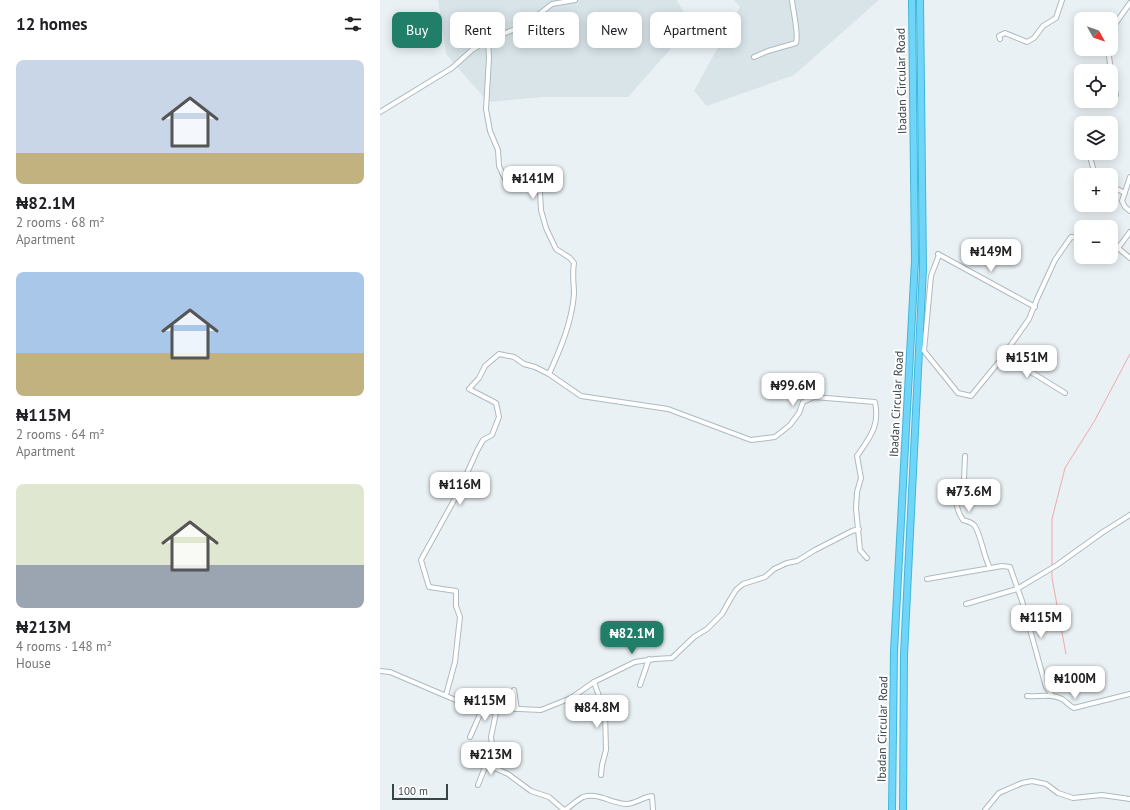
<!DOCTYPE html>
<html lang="en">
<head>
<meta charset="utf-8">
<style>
	:root { --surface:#fff; --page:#f2f2f2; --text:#202124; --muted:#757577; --accent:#217f69 }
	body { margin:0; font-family:"PT Sans",sans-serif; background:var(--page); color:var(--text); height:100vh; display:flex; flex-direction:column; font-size:15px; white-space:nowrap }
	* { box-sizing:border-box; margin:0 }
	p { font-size:13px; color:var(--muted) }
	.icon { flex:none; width:22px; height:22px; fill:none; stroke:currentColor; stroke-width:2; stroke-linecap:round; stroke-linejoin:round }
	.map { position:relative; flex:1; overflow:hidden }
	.drawer { display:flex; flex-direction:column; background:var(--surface); width:380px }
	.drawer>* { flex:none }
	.banner { position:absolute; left:12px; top:12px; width:380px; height:36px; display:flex; gap:8px }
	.needle { width:26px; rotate:130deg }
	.tools { position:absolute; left:694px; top:12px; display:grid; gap:8px }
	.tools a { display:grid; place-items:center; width:44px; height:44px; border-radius:8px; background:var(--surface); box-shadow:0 2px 10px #0003; font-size:20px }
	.scale { position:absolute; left:12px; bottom:10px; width:56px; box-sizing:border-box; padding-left:4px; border:2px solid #384548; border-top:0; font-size:11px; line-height:14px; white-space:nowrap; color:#384548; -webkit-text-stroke:3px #fff; paint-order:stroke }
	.price { position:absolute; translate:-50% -34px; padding:0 9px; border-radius:8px; background:#fff; color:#222; font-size:13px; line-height:26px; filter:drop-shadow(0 1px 2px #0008) }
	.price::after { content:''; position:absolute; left:50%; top:24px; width:12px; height:9px; margin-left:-6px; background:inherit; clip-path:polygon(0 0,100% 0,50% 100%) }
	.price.active { background:var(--accent); color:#fff }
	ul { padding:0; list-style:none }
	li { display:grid; align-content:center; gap:8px; height:212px; padding:0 16px }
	li span { display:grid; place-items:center; height:124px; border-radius:8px; color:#555 }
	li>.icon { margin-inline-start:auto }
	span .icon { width:72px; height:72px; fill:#fffc; stroke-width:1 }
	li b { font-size:17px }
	h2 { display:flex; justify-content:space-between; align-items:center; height:48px; padding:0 16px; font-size:17px }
	.tag { padding:0 14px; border-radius:8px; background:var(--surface); box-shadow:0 2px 10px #0003; font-size:14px; line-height:36px }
	.tag.active { background:var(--accent); color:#fff }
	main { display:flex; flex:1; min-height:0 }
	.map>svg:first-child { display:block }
	.residential { fill:#d8e4e8 }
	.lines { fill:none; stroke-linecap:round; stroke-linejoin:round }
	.stream { stroke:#efa9a9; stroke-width:1 }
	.minor-casing { stroke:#acbbc0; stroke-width:6 }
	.highway-casing { stroke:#3fb7d9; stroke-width:8 }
	.minor { stroke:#fff; stroke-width:4 }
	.highway { stroke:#70d6f9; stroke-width:6 }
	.labels { text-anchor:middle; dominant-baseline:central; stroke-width:4; stroke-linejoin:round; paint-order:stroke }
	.street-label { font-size:12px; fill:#384548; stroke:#fff }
</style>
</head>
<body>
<main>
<section class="drawer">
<h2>12 homes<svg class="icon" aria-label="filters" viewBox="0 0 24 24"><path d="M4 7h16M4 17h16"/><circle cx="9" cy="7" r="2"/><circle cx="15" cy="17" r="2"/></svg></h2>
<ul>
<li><span style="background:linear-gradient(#c9d6e8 75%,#c2b280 0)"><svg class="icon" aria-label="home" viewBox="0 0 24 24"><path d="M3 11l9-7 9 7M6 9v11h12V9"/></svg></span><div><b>₦82.1M</b><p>2 rooms · 68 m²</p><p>Apartment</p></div></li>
<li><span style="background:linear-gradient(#a9c7e8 65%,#c2b280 0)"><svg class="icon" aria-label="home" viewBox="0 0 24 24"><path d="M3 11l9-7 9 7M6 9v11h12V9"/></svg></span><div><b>₦115M</b><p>2 rooms · 64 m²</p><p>Apartment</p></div></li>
<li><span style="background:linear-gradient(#dfe7d0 65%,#9aa5b1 0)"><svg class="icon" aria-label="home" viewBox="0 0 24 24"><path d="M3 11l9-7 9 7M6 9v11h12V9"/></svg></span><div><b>₦213M</b><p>4 rooms · 148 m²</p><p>House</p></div></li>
</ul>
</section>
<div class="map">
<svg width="750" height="810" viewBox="0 0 750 810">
	<rect width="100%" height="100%" fill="#eaf1f4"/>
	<!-- residential -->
	<g class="residential">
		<path d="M58,0H297L311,26L248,97H162L108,102L66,54Z"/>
		<path d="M354,0H499L414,75L327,106L314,91L360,7Z"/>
	</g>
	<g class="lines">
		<!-- stream -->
		<g class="stream">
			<path d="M672,567V519L685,468L715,420L750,354"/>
			<path d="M672,570V578L686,654"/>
		</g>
		<defs>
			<g id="minor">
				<path d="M731,30L750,3"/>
				<path d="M620,39L619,36L625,33L647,42L654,38L663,26L676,18L682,0"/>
				<path d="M108,40L109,58L106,109L110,131L118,150L119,166L125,179L143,183L160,192L161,210L166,228L176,249L190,258L194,263C192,274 194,284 194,294C192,322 180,350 169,374"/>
				<path d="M728,49L731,71"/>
				<path d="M374,57L388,51L416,43C419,34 413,11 412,0"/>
				<path d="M731,73L736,95"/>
				<path d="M0,112L72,68L92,50L108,40L145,25L172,4L195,0"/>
				<path d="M709,153L715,175"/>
				<path d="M750,177L742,201L745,207L750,211"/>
				<path d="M731,186L745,193"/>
				<path d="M731,245L738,248L750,232"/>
				<path d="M738,248L750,258"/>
				<path d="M558,254L655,307"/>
				<path d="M559,255L551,276L544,351L578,393L591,396L618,363L649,319L657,299L675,260L691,237L701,238"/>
				<path d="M627,350L630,358L638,364L685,393"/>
				<path d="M585,456L584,480C573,490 575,509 583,520C587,521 591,522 594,525C600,531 604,558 610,568"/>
				<path d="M547,579L622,566L630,567L642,601L666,687L672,695"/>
				<path d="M586,604L637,589L677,565L723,532L750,515"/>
				<path d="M0,671L10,672L78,701H103L117,708L161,710L191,698L214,682L255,662L275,659L292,658L314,637L327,629L342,614L351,598L356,590L363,584L385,577L394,569L407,563L417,561L435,550L472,531L479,529"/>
				<path d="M214,682L225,713L226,750L222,765L221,775"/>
				<path d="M260,685L269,659"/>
				<path d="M134,690L137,709"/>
				<path d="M66,695L75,662L80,617L76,606V591L49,587L41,560L78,493L97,451L103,440L112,435L119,417L116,403L89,389L99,378L105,366L119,354L134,357L144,364L155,367L169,374L201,396L288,409L371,440L395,437L410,425L419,413L423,402L434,397L495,402C500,426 490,437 477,456L481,478L477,492L476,508L480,550L487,558"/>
				<path d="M647,696C658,697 671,693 682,699C687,702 689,706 694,708L750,694"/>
				<path d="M117,708L111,737L112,745L105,767L117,769L128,774L151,791L169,797L184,810"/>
				<path d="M90,737L101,712L103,701"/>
				<path d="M98,785L105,767"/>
				<path d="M185,810C191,806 197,800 203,797C217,792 231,803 246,804C255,804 263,797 272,796L273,810"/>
				<path d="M605,810L619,793L642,783L652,781L666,784L678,793L693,798L722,795L750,799"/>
			</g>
			<g id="highway">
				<path d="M512,810L514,651L535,261L532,0"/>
				<path d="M523,810L524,655L543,269L540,0"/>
			</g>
		</defs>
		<!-- minor casing -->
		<use href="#minor" class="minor-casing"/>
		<!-- highway casing -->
		<use href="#highway" class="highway-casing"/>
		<!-- minor -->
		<use href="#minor" class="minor"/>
		<!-- highway -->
		<use href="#highway" class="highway"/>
	</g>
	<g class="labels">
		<!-- street labels -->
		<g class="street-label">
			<text transform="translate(521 81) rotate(-91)">Ibadan Circular Road</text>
			<text transform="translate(516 404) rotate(-87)">Ibadan Circular Road</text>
			<text transform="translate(502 729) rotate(-89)">Ibadan Circular Road</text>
		</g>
	</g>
</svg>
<div class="tools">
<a><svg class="needle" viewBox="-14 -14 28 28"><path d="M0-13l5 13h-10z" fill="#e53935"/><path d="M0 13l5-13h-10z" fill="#757577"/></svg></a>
<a><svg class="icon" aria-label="locate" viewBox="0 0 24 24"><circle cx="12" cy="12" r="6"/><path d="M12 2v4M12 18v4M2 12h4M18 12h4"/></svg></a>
<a><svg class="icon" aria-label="layers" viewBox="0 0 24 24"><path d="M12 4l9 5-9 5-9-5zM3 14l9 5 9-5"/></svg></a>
<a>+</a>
<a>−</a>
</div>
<div class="scale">100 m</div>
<b class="price" style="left:153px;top:200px">₦141M</b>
<b class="price" style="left:611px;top:273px">₦149M</b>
<b class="price" style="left:647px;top:379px">₦151M</b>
<b class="price" style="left:413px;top:407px">₦99.6M</b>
<b class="price" style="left:80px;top:506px">₦116M</b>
<b class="price" style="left:589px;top:513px">₦73.6M</b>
<b class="price" style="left:661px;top:639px">₦115M</b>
<b class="price active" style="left:252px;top:655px">₦82.1M</b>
<b class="price" style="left:695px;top:700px">₦100M</b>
<b class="price" style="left:105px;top:722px">₦115M</b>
<b class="price" style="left:217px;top:729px">₦84.8M</b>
<b class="price" style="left:111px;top:776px">₦213M</b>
<div class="banner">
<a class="tag active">Buy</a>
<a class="tag">Rent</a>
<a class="tag">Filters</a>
<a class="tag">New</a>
<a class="tag">Apartment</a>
</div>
</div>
</main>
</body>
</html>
